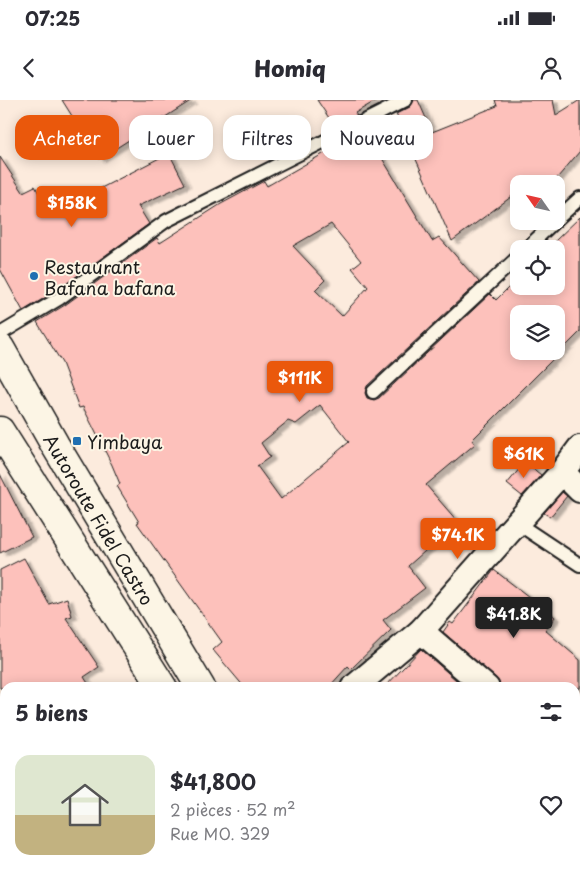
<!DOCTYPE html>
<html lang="fr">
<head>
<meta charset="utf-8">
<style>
	:root { --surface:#fff; --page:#f2f2f3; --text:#2b2b33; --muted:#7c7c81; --line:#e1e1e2; --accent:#ea580c }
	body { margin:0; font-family:"Playpen Sans",sans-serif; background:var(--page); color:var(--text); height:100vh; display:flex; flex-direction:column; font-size:19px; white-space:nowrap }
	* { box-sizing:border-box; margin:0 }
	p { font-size:16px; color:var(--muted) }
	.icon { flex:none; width:28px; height:28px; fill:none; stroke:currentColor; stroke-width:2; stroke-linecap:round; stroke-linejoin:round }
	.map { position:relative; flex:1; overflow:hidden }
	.sheet { position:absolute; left:0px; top:582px; width:580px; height:196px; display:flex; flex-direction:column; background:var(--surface); border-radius:15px 15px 0 0; box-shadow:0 2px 12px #0003 }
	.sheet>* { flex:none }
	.hud { position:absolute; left:15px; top:15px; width:550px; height:45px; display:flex; gap:10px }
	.needle { width:32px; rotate:304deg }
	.controls { position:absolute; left:510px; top:75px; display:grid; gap:10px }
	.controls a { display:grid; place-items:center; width:55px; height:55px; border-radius:10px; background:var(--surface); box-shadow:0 2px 12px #0003; font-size:25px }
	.price { position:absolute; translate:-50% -42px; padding:0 11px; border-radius:5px; background:var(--accent); color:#fff; font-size:16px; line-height:32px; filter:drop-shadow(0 1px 2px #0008) }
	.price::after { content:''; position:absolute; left:50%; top:30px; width:15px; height:11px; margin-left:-8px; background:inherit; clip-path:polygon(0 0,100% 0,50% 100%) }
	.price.on { background:#222; color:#fff }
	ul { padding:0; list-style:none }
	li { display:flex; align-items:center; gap:15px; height:125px; padding:0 15px }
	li+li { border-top:1px solid var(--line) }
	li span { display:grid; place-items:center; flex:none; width:140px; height:100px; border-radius:15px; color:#555 }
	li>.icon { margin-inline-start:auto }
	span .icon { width:60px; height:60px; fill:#fffc; stroke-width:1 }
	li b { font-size:21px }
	h2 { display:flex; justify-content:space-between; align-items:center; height:60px; padding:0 15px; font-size:21px }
	.chip { padding:0 18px; border-radius:15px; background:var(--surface); box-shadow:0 2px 12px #0003; font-size:18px; line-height:45px }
	.chip.on { background:var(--accent); color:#fff }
	.status { display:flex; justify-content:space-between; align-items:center; height:35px; padding:0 25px; background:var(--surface); direction:ltr }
	.status svg { height:14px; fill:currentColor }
	header { display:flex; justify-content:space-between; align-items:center; height:65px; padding:0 15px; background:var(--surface); font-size:22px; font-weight:800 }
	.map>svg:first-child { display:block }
	.building { fill:#fdc1bb; stroke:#1c1c1c; fill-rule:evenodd; filter:url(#shadow) }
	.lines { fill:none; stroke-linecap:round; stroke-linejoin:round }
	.lane-casing { stroke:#1c1c1c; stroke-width:16 }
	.street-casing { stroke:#1c1c1c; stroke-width:28 }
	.highway-casing { stroke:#1c1c1c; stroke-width:31 }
	.lane { stroke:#fcf5e5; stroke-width:12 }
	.street { stroke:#fcf5e5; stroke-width:24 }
	.highway { stroke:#fcf5e5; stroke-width:28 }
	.poi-dot { fill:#1f6fb2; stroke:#fcf5e5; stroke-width:2 }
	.labels { text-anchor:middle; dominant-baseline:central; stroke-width:4; stroke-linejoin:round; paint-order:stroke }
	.poi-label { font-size:18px; fill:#1c1c1c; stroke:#fcf5e5; text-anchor:start }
	.street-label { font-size:18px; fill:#1c1c1c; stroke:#fcf5e5 }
</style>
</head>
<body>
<div class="status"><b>07:25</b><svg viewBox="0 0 49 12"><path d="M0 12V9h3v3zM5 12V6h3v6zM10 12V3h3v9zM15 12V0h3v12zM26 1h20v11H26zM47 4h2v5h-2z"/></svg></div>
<header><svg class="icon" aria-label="back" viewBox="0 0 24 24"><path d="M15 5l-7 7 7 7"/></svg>Homiq<svg class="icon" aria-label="person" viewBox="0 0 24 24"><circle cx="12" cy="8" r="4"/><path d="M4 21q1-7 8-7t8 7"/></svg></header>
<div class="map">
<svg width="580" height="778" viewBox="0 0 580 778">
	<defs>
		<filter id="shadow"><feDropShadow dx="5.5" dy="3" stdDeviation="1" flood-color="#0004"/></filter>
	</defs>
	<rect width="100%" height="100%" fill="#fcebdd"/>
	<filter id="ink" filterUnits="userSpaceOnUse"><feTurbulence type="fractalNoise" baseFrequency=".02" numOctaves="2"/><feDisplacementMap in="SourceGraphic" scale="10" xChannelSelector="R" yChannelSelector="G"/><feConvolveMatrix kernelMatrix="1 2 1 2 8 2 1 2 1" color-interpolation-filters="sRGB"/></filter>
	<g filter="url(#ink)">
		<!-- building -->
		<g class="building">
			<path d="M62,0H192L99,59Z"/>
			<path d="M317,0H377L355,13L357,16L335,27Z"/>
			<path d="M414,0H418L432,32L497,6L495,0H553L556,15L580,0V51L552,84H519V91L452,141L396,14L410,7Z"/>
			<path d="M365,30L432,141L439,137L479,182L367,286L365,293L367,298L374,300L379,298L490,194L496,200L510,186H556V140L580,117V232L472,340L475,344L426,385L458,422L408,466L425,488L383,520L391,530L351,569L348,566L328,588H245L213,550L222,542L137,423L139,422L117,386L120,384L112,365L83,307L79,308L62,263L37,222L65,205L157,138L160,143L221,104L264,81L267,86ZM331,124L361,161L352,168L368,187L342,216L315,190L325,180L293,146ZM519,214H556V251H519ZM320,305L349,342L281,399L257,366L270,357L261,343L288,321L296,324Z"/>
			<path d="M169,53L185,84L138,106L149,124L56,191L23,211L0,169V57L23,92L35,86L50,113L75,98L76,101Z"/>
			<path d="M525,362L541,375L522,396L507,384Z"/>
			<path d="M0,374L32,437L0,453Z"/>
			<path d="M562,392L567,396L550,417L544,413Z"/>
			<path d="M24,458L49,504L67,498L72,516L66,518L99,567L84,577L91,588H0V470Z"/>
			<path d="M494,470L555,517L545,530L580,560V588H500L496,578L443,532L450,522L453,524Z"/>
			<path d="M421,549L465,588H384Z"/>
		</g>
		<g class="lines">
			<defs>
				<g id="lane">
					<path d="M556,120L580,98"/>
					<path d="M526,149L555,121"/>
					<path d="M0,234L60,198L166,121L406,0"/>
					<path d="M373,292L519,156"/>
					<path d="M517,423L580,465"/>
				</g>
				<g id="street">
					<path d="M562,372L580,390"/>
					<path d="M421,531L487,588"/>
					<path d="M353,588L421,531L562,372L580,348"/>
					<path d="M575,664L580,668"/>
					<path d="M0,731L5,729"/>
				</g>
				<g id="highway">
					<path id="s1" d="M0,248L55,345L201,588"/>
					<path d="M0,331L163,588"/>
					<path d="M272,774L275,778"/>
					<path d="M310,774L312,778"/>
				</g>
			</defs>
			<!-- lane casing -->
			<use href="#lane" class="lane-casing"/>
			<!-- street casing -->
			<use href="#street" class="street-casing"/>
			<!-- highway casing -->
			<use href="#highway" class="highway-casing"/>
			<!-- lane -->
			<use href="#lane" class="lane"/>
			<!-- street -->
			<use href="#street" class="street"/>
			<!-- highway -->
			<use href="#highway" class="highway"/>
		</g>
	</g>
	<!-- markers -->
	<g class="poi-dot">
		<circle cx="34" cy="176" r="5"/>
		<rect x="72" y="336" width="10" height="10" rx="2.5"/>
	</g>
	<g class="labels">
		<!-- poi labels -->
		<g class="poi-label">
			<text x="44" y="166">Restaurant<tspan x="44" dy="21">Bafana bafana</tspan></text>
			<text x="87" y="341">Yimbaya</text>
		</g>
		<!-- street labels -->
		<g class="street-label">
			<text stroke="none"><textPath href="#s1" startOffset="198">Autoroute Fidel Castro</textPath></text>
		</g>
	</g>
</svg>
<div class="controls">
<a><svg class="needle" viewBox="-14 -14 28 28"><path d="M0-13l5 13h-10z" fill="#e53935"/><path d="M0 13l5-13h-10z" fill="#7c7c81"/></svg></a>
<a><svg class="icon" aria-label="locate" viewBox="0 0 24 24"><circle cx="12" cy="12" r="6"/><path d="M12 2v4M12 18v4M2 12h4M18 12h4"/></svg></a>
<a><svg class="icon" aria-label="layers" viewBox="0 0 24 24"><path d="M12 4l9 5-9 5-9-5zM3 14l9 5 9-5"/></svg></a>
</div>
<b class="price" style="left:72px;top:128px">$158K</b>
<b class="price" style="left:300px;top:303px">$111K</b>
<b class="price" style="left:524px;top:379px">$61K</b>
<b class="price" style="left:458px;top:460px">$74.1K</b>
<b class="price on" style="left:514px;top:539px">$41.8K</b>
<div class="hud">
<a class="chip on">Acheter</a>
<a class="chip">Louer</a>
<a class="chip">Filtres</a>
<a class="chip">Nouveau</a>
</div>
<section class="sheet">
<h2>5 biens<svg class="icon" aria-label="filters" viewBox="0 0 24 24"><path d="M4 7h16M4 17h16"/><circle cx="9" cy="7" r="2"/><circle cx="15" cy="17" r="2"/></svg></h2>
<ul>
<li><span style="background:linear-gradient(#dfe7d0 60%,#c2b280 0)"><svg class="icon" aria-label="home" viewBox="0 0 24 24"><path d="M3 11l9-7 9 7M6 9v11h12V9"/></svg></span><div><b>$41,800</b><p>2 pièces · 52 m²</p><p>Rue MO. 329</p></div><svg class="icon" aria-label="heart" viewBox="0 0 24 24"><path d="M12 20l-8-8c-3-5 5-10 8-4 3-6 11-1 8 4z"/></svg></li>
</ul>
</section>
</div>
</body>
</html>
